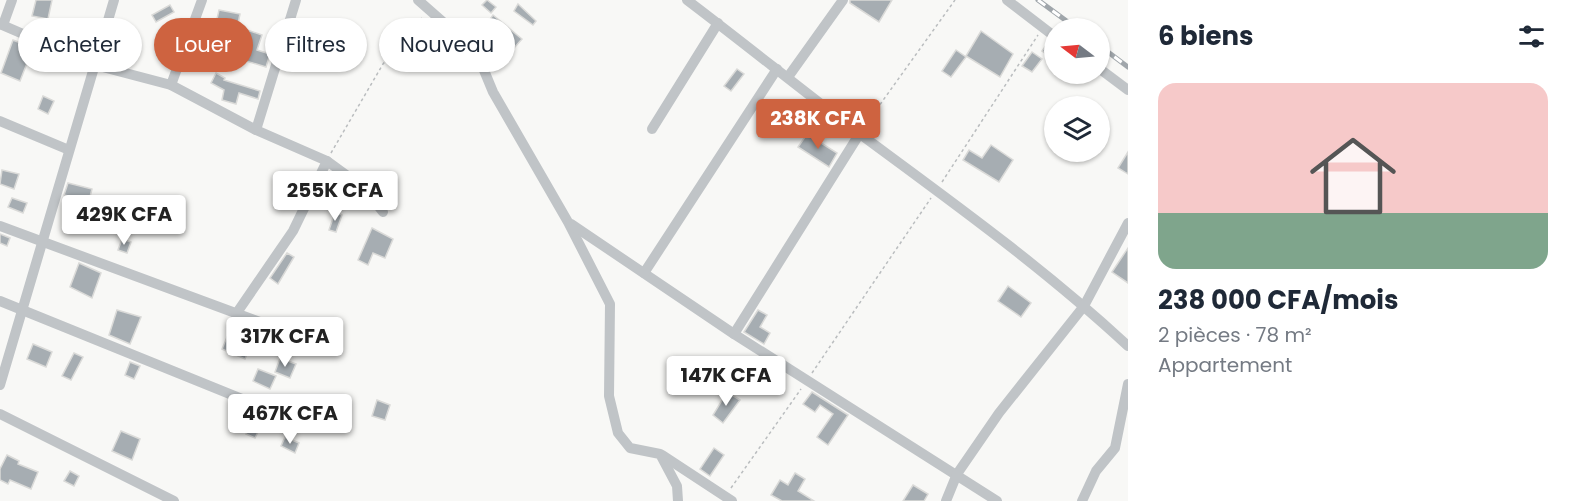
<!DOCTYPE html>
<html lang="fr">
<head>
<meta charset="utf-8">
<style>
	:root { --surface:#fff; --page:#f6f6f7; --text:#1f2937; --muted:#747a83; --accent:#ce6340 }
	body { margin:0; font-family:Poppins,sans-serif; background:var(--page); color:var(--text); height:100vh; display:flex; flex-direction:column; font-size:22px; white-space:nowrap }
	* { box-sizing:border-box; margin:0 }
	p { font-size:20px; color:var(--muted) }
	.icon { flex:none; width:33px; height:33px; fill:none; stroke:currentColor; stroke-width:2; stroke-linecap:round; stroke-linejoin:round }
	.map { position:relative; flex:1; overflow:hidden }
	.sheet { display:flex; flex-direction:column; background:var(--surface); width:450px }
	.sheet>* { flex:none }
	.top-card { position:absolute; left:18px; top:18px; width:570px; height:54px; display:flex; gap:12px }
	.needle { width:39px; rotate:286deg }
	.fabs { position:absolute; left:1044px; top:18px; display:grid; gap:12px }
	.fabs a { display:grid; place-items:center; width:66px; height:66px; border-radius:50%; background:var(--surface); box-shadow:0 2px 4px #0004; font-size:30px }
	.price { position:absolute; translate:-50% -51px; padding:0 14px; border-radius:6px; background:#fff; color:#222; font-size:20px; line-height:39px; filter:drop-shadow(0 2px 3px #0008) }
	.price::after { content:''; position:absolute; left:50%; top:36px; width:18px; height:14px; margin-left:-9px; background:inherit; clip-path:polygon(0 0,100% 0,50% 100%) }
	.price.selected { background:var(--accent); color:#fff }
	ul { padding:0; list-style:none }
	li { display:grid; align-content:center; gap:12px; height:318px; padding:0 30px }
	li span { display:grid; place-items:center; height:186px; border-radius:18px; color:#555 }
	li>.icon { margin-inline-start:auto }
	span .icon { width:108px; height:108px; fill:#fffc; stroke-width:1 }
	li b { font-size:26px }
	h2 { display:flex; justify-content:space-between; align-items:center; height:72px; padding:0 30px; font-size:26px }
	.pill { padding:0 21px; border-radius:27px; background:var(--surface); box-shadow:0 2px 4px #0004; font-size:21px; line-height:54px }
	.pill.selected { background:var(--accent); color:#fff }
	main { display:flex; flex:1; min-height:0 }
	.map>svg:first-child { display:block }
	.building { fill:#a6adb2; stroke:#dadad8; stroke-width:1.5 }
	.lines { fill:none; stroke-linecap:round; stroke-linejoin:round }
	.path { stroke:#babdbf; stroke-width:1.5; stroke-dasharray:3 3; stroke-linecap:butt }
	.minor { stroke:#c0c4c7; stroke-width:10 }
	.rail-casing { stroke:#a0a6ab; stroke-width:5 }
	.rail { stroke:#fff; stroke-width:3; stroke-dasharray:9; stroke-linecap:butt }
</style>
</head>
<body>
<main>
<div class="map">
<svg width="1128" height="501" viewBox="0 0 1128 501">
	<rect width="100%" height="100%" fill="#f8f8f6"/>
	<!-- building -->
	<g class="building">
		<path d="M36,0H52L48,19L32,16Z"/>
		<path d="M487,0L496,7L491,13L482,5Z"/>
		<path d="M850,0H892L879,22L850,3Z"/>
		<path d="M518,4L536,21L533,25L514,11Z"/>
		<path d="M170,5L174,12L156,22L152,15Z"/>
		<path d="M219,10L240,14L238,24L217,19Z"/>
		<path d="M493,15L522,39L514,48L494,31L485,44L477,38Z"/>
		<path d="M241,28L262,35L257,50L270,54L266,67L230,56L232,51L225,49L229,39L237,42Z"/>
		<path d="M981,31L1013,54L1000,77L966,56Z"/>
		<path d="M13,40L33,48L20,81L1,73Z"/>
		<path d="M1047,44L1054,49L1051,57L1042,51Z"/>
		<path d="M956,50L966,57L951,77L942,71Z"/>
		<path d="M1032,52L1042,59L1032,72L1022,66Z"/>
		<path d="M737,69L744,74L731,91L724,86Z"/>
		<path d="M216,73L225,78L224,80L260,91L258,99L239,93L236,104L222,100L224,90L211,83Z"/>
		<path d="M43,96L54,101L48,114L38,109Z"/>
		<path d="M807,134L837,153L829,167L798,147Z"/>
		<path d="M991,145L1013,160L999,182L963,160L969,150L982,158Z"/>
		<path d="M1128,152V174L1118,168Z"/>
		<path d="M2,170L19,174L14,189L0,184Z"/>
		<path d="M68,183L92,189L89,201L64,195Z"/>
		<path d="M12,198L27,203L23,213L8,207Z"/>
		<path d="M335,212L342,215L336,232L329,230Z"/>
		<path d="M372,228L393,239L385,258L373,253L368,265L358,260Z"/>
		<path d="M0,234L10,238L7,246L0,243Z"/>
		<path d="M122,239L131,242L127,253L118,250Z"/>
		<path d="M1128,248V283L1112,272Z"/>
		<path d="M287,253L294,257L278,284L270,278Z"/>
		<path d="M79,263L101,273L92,298L70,287Z"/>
		<path d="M1008,286L1031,303L1021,317L998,301Z"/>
		<path d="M117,310L141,317L130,344L109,335Z"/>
		<path d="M758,310L767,315L760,327L770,333L764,344L744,332Z"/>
		<path d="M227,337L250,347L245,359L222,349Z"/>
		<path d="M33,344L52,352L46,367L27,359Z"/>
		<path d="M74,353L83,357L71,380L62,376Z"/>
		<path d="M280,358L296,364L290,378L275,372Z"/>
		<path d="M130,362L140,366L134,379L125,375Z"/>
		<path d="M258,369L276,376L270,389L253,381Z"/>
		<path d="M727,392L740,400L723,423L713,415Z"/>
		<path d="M812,392L848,415L828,445L817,437L833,414L820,405L815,412L803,404Z"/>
		<path d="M377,400L390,405L385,420L372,416Z"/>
		<path d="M253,419L262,424L255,438L246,434Z"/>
		<path d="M121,431L140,439L132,460L112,451Z"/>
		<path d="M285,437L299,443L295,453L281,446Z"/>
		<path d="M714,448L724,455L710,476L700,469Z"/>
		<path d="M7,455L19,461L18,464L38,472L31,489L10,480L8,484L0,480V469Z"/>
		<path d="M70,471L79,476L74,486L64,481Z"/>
		<path d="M795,473L805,479L798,491L814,501H782L771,495L780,480L788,485Z"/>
		<path d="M913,485L928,494L924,501H903Z"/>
	</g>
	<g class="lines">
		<!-- path -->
		<g class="path">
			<path d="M866,124L955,0"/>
			<path d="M331,153L383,64L422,18"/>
			<path d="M942,182L1038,35"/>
			<path d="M812,373L931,198"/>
			<path d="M731,488L801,389"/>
		</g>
		<!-- minor -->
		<g class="minor">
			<path d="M418,0L476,51L493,92L568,222L610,304L609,396L618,433L630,448L660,454L677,486L678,501"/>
			<path d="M687,0C745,44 802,90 860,134C952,202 1044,268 1128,346"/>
			<path d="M1007,0L1054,36"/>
			<path d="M0,24L95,65L171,85L256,130L327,161L364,188L383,212"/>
			<path d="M3,25L12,0"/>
			<path d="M1100,69L1128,90"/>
			<path d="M788,77L843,0"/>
			<path d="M171,85L202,0"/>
			<path d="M0,121L69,150"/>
			<path d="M652,129L718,23"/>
			<path d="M256,130L296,0"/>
			<path d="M571,224L734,334L997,501"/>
			<path d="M0,226L314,342"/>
			<path d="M644,273L777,69"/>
			<path d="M0,301L279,414"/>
			<path d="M236,314L293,231L327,161"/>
			<path d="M734,334L860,133"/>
			<path d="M0,385L114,0"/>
			<path d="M0,414L174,501"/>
			<path d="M662,455L732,501"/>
			<path d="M946,501L957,474L999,413L1084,306L1128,223"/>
			<path d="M1082,501L1096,471L1115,448L1128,384"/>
		</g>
		<defs>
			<g id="rail">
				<path d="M1038,0L1076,28"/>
				<path d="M1100,46L1128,67"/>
			</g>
		</defs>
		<!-- rail casing -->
		<use href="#rail" class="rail-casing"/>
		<!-- rail -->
		<use href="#rail" class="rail"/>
	</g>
</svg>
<div class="fabs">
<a><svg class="needle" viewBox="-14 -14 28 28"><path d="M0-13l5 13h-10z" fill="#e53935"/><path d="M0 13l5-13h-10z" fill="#747a83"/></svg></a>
<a><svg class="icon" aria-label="layers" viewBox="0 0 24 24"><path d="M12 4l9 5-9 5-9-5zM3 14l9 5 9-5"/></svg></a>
</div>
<b class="price selected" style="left:818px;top:150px">238K CFA</b>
<b class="price" style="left:335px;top:222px">255K CFA</b>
<b class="price" style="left:124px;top:246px">429K CFA</b>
<b class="price" style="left:285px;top:368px">317K CFA</b>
<b class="price" style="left:726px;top:407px">147K CFA</b>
<b class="price" style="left:290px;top:445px">467K CFA</b>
<div class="top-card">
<a class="pill">Acheter</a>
<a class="pill selected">Louer</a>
<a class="pill">Filtres</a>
<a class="pill">Nouveau</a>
</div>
</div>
<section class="sheet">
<h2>6 biens<svg class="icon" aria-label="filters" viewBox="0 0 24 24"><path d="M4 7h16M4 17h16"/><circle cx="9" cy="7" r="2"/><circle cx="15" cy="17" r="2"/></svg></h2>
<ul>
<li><span style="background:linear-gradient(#f6c9c9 70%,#7fa58c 0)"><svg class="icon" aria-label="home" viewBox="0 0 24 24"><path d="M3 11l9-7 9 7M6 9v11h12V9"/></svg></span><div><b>238 000 CFA/mois</b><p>2 pièces · 78 m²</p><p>Appartement</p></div></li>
</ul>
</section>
</main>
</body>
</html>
